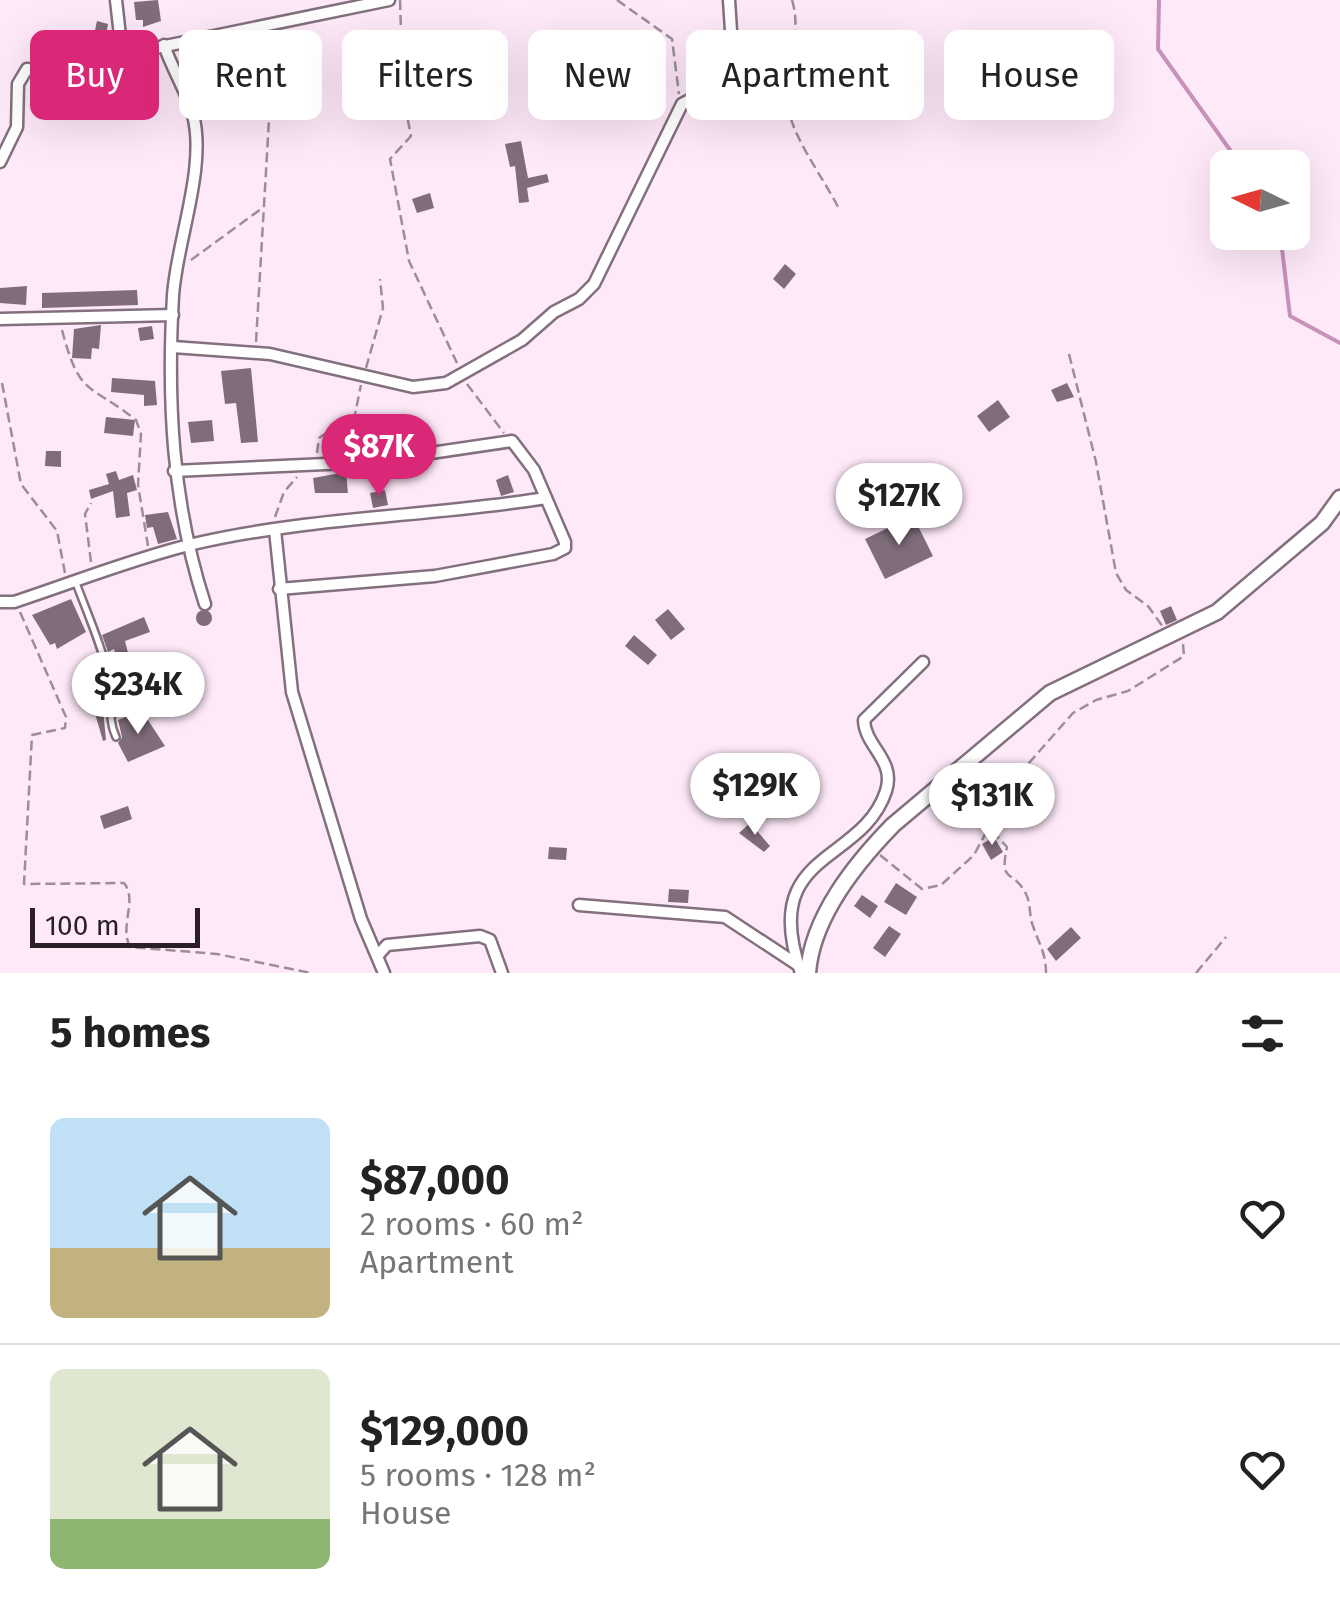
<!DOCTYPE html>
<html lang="en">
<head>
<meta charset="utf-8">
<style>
	:root { --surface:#fff; --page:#f6f6f6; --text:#222; --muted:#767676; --line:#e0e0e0; --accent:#db2777 }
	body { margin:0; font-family:"Fira Sans",sans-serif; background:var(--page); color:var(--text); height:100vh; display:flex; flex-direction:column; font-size:38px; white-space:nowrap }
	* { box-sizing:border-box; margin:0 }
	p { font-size:32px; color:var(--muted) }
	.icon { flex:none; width:55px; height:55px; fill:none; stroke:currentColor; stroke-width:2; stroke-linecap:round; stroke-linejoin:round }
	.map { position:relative; height:973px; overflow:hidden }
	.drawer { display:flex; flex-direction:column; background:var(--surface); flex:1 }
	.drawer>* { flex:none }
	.hud { position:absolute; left:30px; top:30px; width:1280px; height:90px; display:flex; gap:20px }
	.needle { width:65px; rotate:275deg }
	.fabs { position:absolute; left:1210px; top:150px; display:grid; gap:20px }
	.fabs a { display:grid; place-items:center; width:100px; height:100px; border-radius:15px; background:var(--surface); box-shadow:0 10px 40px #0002; font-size:50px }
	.scale { position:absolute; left:30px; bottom:25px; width:170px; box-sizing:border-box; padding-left:10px; border:5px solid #282026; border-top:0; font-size:28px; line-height:35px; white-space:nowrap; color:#282026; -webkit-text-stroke:8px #fee9f9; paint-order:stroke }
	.price { position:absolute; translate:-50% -85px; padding:0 22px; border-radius:35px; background:#fff; color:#222; font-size:32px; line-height:65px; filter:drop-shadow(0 2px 5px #0008) }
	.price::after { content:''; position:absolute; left:50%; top:60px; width:30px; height:22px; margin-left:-15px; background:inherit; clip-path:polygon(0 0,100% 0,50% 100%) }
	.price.selected { background:var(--accent); color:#fff }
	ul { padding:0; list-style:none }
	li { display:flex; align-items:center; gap:30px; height:250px; padding:0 50px }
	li+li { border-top:2px solid var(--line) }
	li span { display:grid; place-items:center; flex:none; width:280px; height:200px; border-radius:15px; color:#555 }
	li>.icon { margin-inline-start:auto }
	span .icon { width:120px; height:120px; fill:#fffc; stroke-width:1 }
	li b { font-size:42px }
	h2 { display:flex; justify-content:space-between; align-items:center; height:120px; padding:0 50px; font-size:42px }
	.pill { padding:0 35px; border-radius:15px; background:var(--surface); box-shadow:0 10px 40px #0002; font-size:35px; line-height:90px }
	.pill.selected { background:var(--accent); color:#fff }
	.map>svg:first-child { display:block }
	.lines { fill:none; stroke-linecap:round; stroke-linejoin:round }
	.stream { stroke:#c791ba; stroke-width:4 }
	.building { fill:#806d7b }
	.lane-casing { stroke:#83707e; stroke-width:10 }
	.street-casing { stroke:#83707e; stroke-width:15 }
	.secondary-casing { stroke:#83707e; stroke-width:19 }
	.path { stroke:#9c8d98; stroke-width:2.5; stroke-dasharray:10 5; stroke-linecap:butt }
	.lane { stroke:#fff; stroke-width:5 }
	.street { stroke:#fff; stroke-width:10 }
	.secondary { stroke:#fff; stroke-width:14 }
</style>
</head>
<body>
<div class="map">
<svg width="1340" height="973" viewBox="0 0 1340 973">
	<rect width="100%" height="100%" fill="#fee9f9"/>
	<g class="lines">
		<!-- stream -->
		<g class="stream">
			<path d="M1159,0L1158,49L1230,150L1248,168"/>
			<path d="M1280,232L1290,316L1340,343"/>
		</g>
	</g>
	<!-- building -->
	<g class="building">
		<path d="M158,0L161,21L143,27V20H136L134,2Z"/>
		<path d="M97,21L108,24L105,41L93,39Z"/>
		<path d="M521,141L528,178L547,174L549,182L527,188L529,202L519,203L515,166L510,167L505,144Z"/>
		<path d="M430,193L434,208L417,213L412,199Z"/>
		<path d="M785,264L796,274L784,289L773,279Z"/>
		<path d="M27,286L26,305L0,303V288Z"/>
		<path d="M137,290L138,305L42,308V293Z"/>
		<path d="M101,325L99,349L92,348L91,359L72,358L74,329Z"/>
		<path d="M152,326L154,339L140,341L138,328Z"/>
		<path d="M251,368L258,442L241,443L236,403L225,404L221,371Z"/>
		<path d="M112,378L155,381L157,405L144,406V395L111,392Z"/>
		<path d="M1067,383L1074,397L1057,402L1051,390Z"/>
		<path d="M998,400L1010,417L989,432L977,416Z"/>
		<path d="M106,417L135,420L133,436L104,433Z"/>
		<path d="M212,420L214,441L191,443L188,422Z"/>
		<path d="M346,437L347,454L330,455L329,438Z"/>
		<path d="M46,451H61V467L45,466Z"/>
		<path d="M116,471L119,480L133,475L137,490L127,493L130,516L116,518L113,491L91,499L89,490L109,484L106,474Z"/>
		<path d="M346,472L348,493H315L313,478Z"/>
		<path d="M508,475L514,492L501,496L496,480Z"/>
		<path d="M385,490L388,505L373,508L370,493Z"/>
		<path d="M168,512L177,539L158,544L153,527L147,528L145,515Z"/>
		<path d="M913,516L933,556L885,579L865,539Z"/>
		<path d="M71,599L86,632L57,649L55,643L50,645L32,615Z"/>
		<path d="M1171,606L1177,620L1166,625L1160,611Z"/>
		<path d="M668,609L685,629L671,640L655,620Z"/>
		<circle cx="204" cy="618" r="8"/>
		<path d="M144,617L150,632L125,641L135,681L141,679L146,692L123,695L114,649L108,652L102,635Z"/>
		<path d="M634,635L657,655L648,665L625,646Z"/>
		<path d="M101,688L106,740L103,741L88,689Z"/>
		<path d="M142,711L165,746L128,762L118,743L122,737L118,720Z"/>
		<path d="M128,806L132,819L104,829L100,816Z"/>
		<path d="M750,823L770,846L764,852L739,833Z"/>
		<path d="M994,837L1003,852L991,860L982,844Z"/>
		<path d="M549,847L567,848L566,860L548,859Z"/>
		<path d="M896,883L917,897L906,915L884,902Z"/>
		<path d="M669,889L689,890L688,903L668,902Z"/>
		<path d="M862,895L878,906L870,918L854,906Z"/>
		<path d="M889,926L901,934L885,957L873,948Z"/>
		<path d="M1071,927L1081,938L1056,961L1047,949Z"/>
	</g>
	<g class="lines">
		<defs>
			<path id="lane" d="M76,583C88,615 103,649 110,682C115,703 106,716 116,737"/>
			<g id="street">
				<path d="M116,0L123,63"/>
				<path d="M164,45C172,69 187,92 193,115C207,167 176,244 173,296C167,400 172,503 205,604"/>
				<path d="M0,162L17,127L18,84L27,69L102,79C120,75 124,58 141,51L389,0"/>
				<path d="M0,319L173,315"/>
				<path d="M173,347L270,354L413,387L446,383L522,340L554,312L579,299L594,284L682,104L734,77L729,0"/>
				<path d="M174,471L370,462L512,441L534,470L565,542V548L553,554L435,576L279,589"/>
				<path d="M275,530L292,692L361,919L384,973"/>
				<path d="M0,602H14C72,583 129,560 189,545C305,517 428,517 546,498"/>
				<path d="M579,905L725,917L798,965"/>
				<path d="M379,954L387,945L480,936L490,940L502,973"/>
				<path d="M801,973C758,850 862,865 886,791C896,760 865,747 864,720L923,662"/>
			</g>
			<path id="secondary" d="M808,973C812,917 855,864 893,825L1050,693L1217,612L1322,523L1340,498"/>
		</defs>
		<!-- lane casing -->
		<use href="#lane" class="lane-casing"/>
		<!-- street casing -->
		<use href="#street" class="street-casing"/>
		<!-- secondary casing -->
		<use href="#secondary" class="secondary-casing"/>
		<!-- path -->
		<g class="path">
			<path d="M400,0L403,95L411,136L390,159L409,261L457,363"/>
			<path d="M617,0L672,39L679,94"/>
			<path d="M792,0C803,36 784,67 787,102C790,134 824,179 838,207"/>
			<path d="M191,260L261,209"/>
			<path d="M62,330C80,398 88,382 136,420L141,434L138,485L148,546"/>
			<path d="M256,342L269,120"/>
			<path d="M1069,354L1096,462L1116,573L1126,590L1148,606L1163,627"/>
			<path d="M366,368L383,308L380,279"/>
			<path d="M2,383L21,484L57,531L65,573"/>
			<path d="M467,384L504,433"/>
			<path d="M356,451L355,414L361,385"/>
			<path d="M317,453L319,438L353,415"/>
			<path d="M275,517L284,492L297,477"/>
			<path d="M91,562L85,514L91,503"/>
			<path d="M20,612L66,717L65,728L32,735L24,884L124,883C138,900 119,926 130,947L217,954L311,973"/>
			<path d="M992,831L1007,847C999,885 1013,868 1026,894C1031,904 1029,916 1033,926C1039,944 1046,953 1046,973"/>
			<path d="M880,855L922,889L941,885L974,855L1014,780L1073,713L1096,700L1128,691L1184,656L1183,644"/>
			<path d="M1196,973L1226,937"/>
		</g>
		<!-- lane -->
		<use href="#lane" class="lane"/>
		<!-- street -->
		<use href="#street" class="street"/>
		<!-- secondary -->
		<use href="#secondary" class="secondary"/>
	</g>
</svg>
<div class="fabs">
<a><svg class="needle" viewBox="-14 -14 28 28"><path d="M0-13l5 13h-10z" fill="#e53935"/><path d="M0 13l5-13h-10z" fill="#767676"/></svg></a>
</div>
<div class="scale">100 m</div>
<b class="price selected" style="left:379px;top:499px">$87K</b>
<b class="price" style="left:899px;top:548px">$127K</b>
<b class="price" style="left:138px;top:737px">$234K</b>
<b class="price" style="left:755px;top:838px">$129K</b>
<b class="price" style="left:992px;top:848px">$131K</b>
<div class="hud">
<a class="pill selected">Buy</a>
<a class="pill">Rent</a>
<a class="pill">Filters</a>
<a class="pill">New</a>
<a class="pill">Apartment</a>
<a class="pill">House</a>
</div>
</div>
<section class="drawer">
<h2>5 homes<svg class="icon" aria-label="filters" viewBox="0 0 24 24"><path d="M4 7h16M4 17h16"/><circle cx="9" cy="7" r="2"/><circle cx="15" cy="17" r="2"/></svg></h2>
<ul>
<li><span style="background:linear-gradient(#bfe0f5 65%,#c2b280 0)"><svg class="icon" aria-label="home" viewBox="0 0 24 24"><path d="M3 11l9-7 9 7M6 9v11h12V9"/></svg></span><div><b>$87,000</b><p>2 rooms · 60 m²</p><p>Apartment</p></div><svg class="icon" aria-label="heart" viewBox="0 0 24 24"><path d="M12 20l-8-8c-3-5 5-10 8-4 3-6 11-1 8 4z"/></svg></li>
<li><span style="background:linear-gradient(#dfe7d0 75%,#8fb573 0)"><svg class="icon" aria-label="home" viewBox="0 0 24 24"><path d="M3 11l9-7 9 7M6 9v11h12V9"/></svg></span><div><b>$129,000</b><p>5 rooms · 128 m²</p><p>House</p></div><svg class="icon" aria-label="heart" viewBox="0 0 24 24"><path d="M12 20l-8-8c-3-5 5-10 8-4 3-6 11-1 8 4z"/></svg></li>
</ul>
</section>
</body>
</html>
